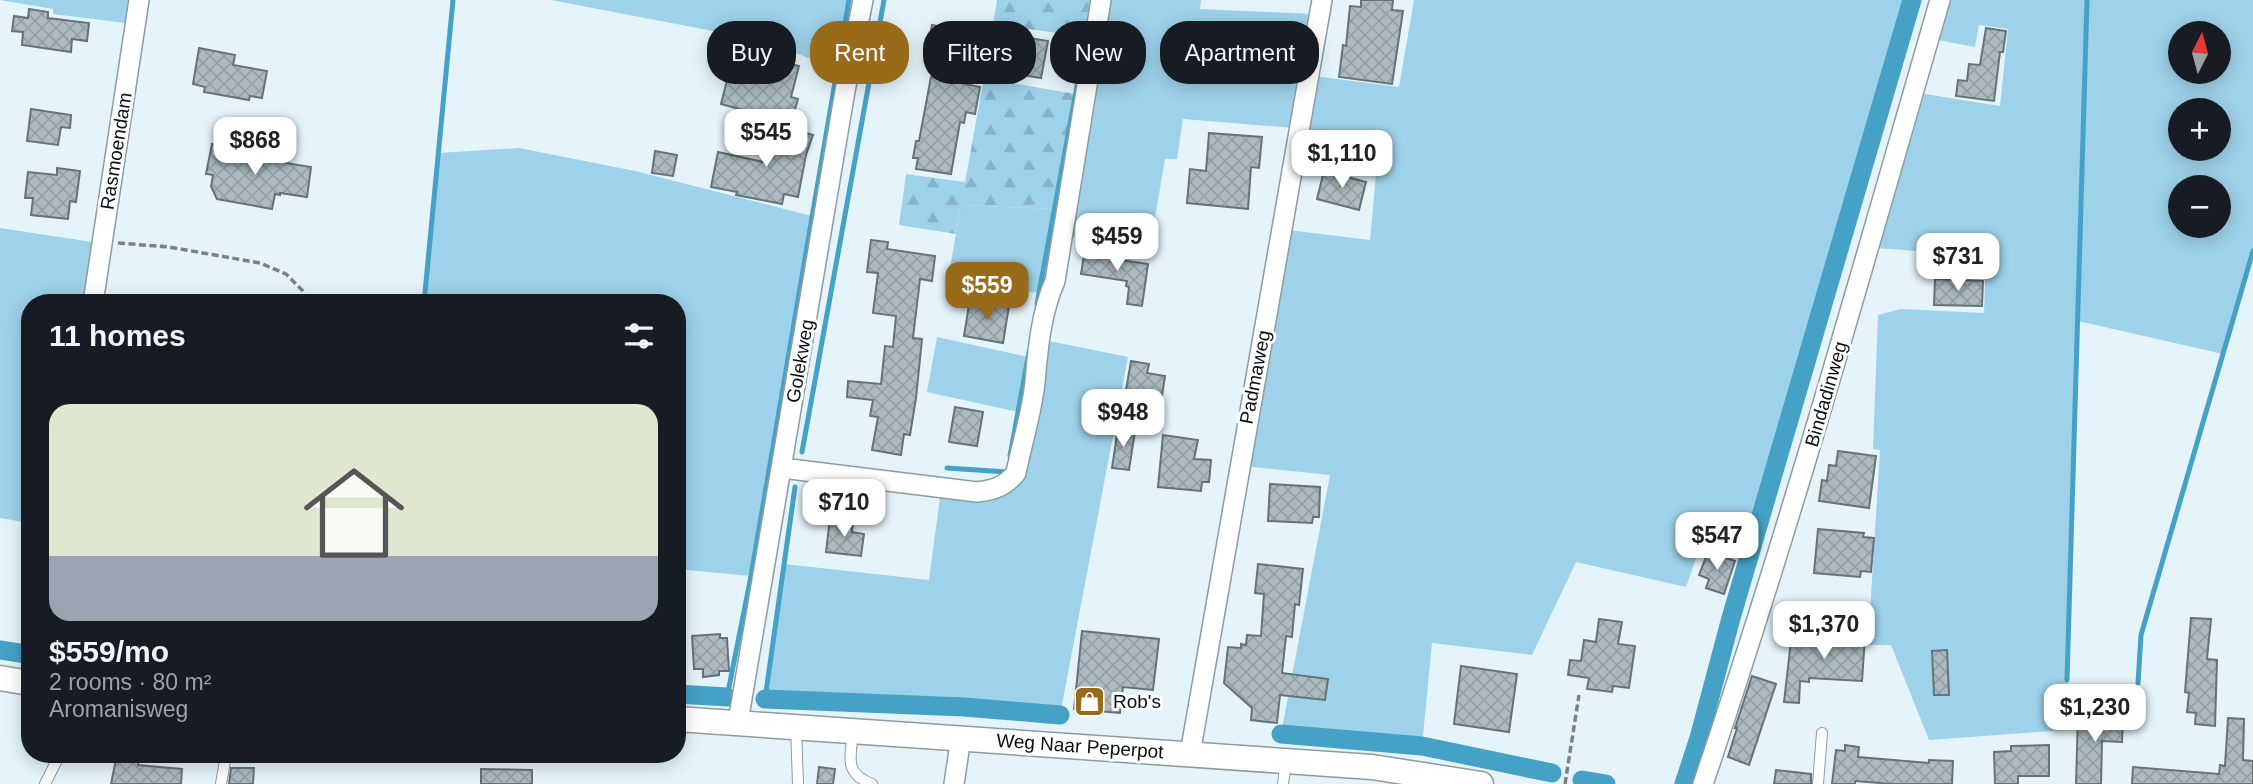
<!DOCTYPE html>
<html lang="en">
<head>
<meta charset="utf-8">
<style>
	:root { --surface:#171b24; --page:#242831; --text:#f1f3f6; --muted:#9ea1a6; --line:#363941; --accent:#976b19 }
	body { margin:0; font-family:Helvetica,sans-serif; background:var(--page); color:var(--text); height:100vh; display:flex; flex-direction:column; font-size:26px; white-space:nowrap }
	* { box-sizing:border-box; margin:0 }
	p { font-size:23px; color:var(--muted) }
	.icon { flex:none; width:38px; height:38px; fill:none; stroke:currentColor; stroke-width:2; stroke-linecap:round; stroke-linejoin:round }
	.map { position:relative; flex:1; overflow:hidden }
	.drawer { position:absolute; left:21px; top:294px; width:665px; height:469px; display:flex; flex-direction:column; background:var(--surface); border-radius:28px; box-shadow:0 4px 18px #0003 }
	.drawer>* { flex:none }
	.guide { position:absolute; left:707px; top:21px; width:665px; height:63px; display:flex; gap:14px }
	.needle { width:46px; rotate:6deg }
	.controls { position:absolute; left:2168px; top:21px; display:grid; gap:14px }
	.controls a { display:grid; place-items:center; width:63px; height:63px; border-radius:50%; background:var(--surface); box-shadow:0 4px 18px #0003; font-size:35px }
	.price { position:absolute; translate:-50% -60px; padding:0 16px; border-radius:14px; background:#fff; color:#222; font-size:23px; line-height:46px; filter:drop-shadow(0 2px 4px #0008) }
	.price::after { content:''; position:absolute; left:50%; top:42px; width:21px; height:16px; margin-left:-10px; background:inherit; clip-path:polygon(0 0,100% 0,50% 100%) }
	.price.selected { background:var(--accent); color:#fff }
	ul { padding:0; list-style:none }
	li { display:grid; align-content:center; gap:14px; height:371px; padding:0 28px }
	li+li { border-top:2px solid var(--line) }
	li span { display:grid; place-items:center; height:217px; border-radius:21px; color:#555 }
	li>.icon { margin-inline-start:auto }
	span .icon { width:126px; height:126px; fill:#fffc; stroke-width:1 }
	li b { font-size:30px }
	h2 { display:flex; justify-content:space-between; align-items:center; height:84px; padding:0 28px; font-size:30px }
	.pill { padding:0 24px; border-radius:28px; background:var(--surface); box-shadow:0 4px 18px #0003; font-size:24px; line-height:63px }
	.pill.selected { background:var(--accent); color:#fff }
	.map>svg:first-child { display:block }
	.green { fill:#9ed2ea; fill-rule:evenodd }
	.forest { fill:url(#forest-firs) }
	.lines { fill:none; stroke-linecap:round; stroke-linejoin:round }
	.stream { stroke:#45a1c6; stroke-width:5 }
	.canal { stroke:#45a1c6; stroke-width:19 }
	.building { fill:url(#building-cross-hatch); stroke:#657278; stroke-width:2 }
	.service-casing { stroke:#8d9ba2; stroke-width:12 }
	.minor-casing { stroke:#8d9ba2; stroke-width:22 }
	.tertiary-casing { stroke:#8d9ba2; stroke-width:27 }
	.path { stroke:#788287; stroke-width:3.5; stroke-dasharray:7 3.5; stroke-linecap:butt }
	.service { stroke:#fff; stroke-width:10 }
	.minor { stroke:#fff; stroke-width:19 }
	.tertiary { stroke:#fff; stroke-width:24 }
	.labels { text-anchor:middle; dominant-baseline:central; stroke-width:6; stroke-linejoin:round; paint-order:stroke }
	.street-label { font-size:19px; fill:#0a0f11; stroke:#fff }
	.poi-label { font-size:19px; fill:#0a0f11; stroke:#fff; text-anchor:start }
</style>
</head>
<body>
<div class="map">
<svg width="2253" height="784" viewBox="0 0 2253 784">
	<defs>
		<pattern id="forest-firs" width="22" height="20" patternUnits="userSpaceOnUse" patternTransform="scale(1.75)"><rect width="22" height="20" fill="#9ed2ea"/><path d="M5 1l3.5 6h-7zM16 11l3.5 6h-7z" fill="#87b3c8"/></pattern>
		<pattern id="building-cross-hatch" width="8" height="8" patternUnits="userSpaceOnUse" patternTransform="scale(1.75)"><rect width="8" height="8" fill="#acbbc1"/><path d="M0 0l8 8M0 8l8-8" fill="none" stroke="#93a0a5"/></pattern>
	</defs>
	<rect width="100%" height="100%" fill="#e5f4fb"/>
	<!-- green -->
	<g class="green">
		<path d="M0,0H130L126,23L53,14V9Z"/>
		<path d="M551,0H849L837,70L789,50L708,30Z"/>
		<path d="M1106,0H1201L1200,9L1313,14L1294,128L1183,119L1177,159H1165L1150,247L1067,236Z"/>
		<path d="M1414,0H1912L1749,558L1701,544L1686,587L1576,562L1532,655L1432,643L1422,746L1281,734L1330,475L1244,466L1288,230L1370,240L1377,163L1302,153L1314,76L1399,87Z"/>
		<path d="M1950,0H2253V251L2223,354L2078,321L2066,730L1929,740L1891,645H1868L1880,450L1873,449L1878,315L1901,309L1984,313L1986,256L1876,248L1919,93L2000,106L2008,29L1979,25L1975,47L1938,40ZM2180,33H2219V72H2180ZM2180,110H2219V149H2180ZM2180,187H2219V226H2180Z"/>
		<path d="M519,148L635,171L812,216L751,576L677,569V303H424L438,153Z"/>
		<path d="M961,205L1054,209L1039,293L948,280Z"/>
		<path d="M0,228L92,242L83,303H30V523L0,518Z"/>
		<path d="M937,337L1028,357L1018,412L927,392Z"/>
		<path d="M1044,340L1128,357L1060,715L964,707L765,699L784,564L929,580L940,497L1010,487Z"/>
	</g>
	<!-- forest -->
	<g class="forest">
		<path d="M997,0H1092L1086,37L993,24Z"/>
		<path d="M984,78L1075,94L1054,209L961,205L956,234L899,225L906,174L965,182Z"/>
	</g>
	<g class="lines">
		<!-- stream -->
		<g class="stream">
			<path d="M424,303L453,0"/>
			<path d="M1037,304L1082,59"/>
			<path d="M802,452L884,0"/>
			<path d="M1010,456L1029,352"/>
			<path d="M947,468L1007,472L1008,469"/>
			<path d="M2067,680L2087,0"/>
			<path d="M2138,683L2141,635L2253,251"/>
			<path d="M727,697L751,576L849,0"/>
			<path d="M765,699L795,487"/>
		</g>
		<!-- canal -->
		<g class="canal">
			<path d="M0,650L26,654"/>
			<path d="M677,694L727,697"/>
			<path d="M765,699L964,707L1060,715"/>
			<path d="M1281,734L1422,746L1552,773"/>
			<path d="M1582,780L1606,784"/>
			<path d="M1684,784L1699,738L1731,618L1912,0"/>
		</g>
	</g>
	<!-- building -->
	<g class="building">
		<path d="M1361,0H1393L1392,10L1403,11L1392,84L1339,77L1343,45L1346,46L1350,6L1361,7Z"/>
		<path d="M29,9L48,12V18L89,23L87,41L72,39L71,52L22,45L23,32L12,31L14,16L28,18Z"/>
		<path d="M932,25L969,32L964,53L928,47Z"/>
		<path d="M1986,28L2006,31L2003,52H2000L1994,101L1956,96L1958,80L1967,81L1969,64L1980,65Z"/>
		<path d="M1011,35L1048,41L1041,78L1004,72Z"/>
		<path d="M199,48L235,55L233,65L267,71L262,98L250,96L249,100L204,92L205,87L193,84Z"/>
		<path d="M747,53L799,66L791,97L798,99L791,123L721,104L727,80L739,83Z"/>
		<path d="M931,77L980,87L975,114L966,112L964,123L960,122L951,174L916,169L918,158H913L916,141H919Z"/>
		<path d="M31,109L71,115L70,128L61,127L58,145L27,141Z"/>
		<path d="M778,125L813,135L806,155L798,197L784,194L782,204L736,195L737,192L711,187L718,152L768,163Z"/>
		<path d="M1209,133L1262,137L1259,168L1251,167L1248,209L1187,203L1190,169L1206,171Z"/>
		<path d="M212,144L287,158L286,163L311,167L307,197L280,193V195L275,194L272,209L217,199L211,186L213,175L206,174Z"/>
		<path d="M655,151L677,155L673,176L652,173Z"/>
		<path d="M57,168L80,171L76,202L70,201L68,219L31,215L33,198H25L28,172L57,175Z"/>
		<path d="M1324,171L1366,182L1359,210L1317,199Z"/>
		<path d="M871,240L888,242L887,249L935,256L932,281L920,279L913,338L922,339L916,398L910,435L904,434L901,455L872,450L878,417L870,416L873,400L847,397L848,381L881,384L885,346L893,347L896,316L873,313L878,273L867,272Z"/>
		<path d="M1085,249L1115,254L1114,259L1148,264L1142,306L1127,304L1129,287L1126,286L1127,281L1081,274Z"/>
		<path d="M1935,279L1983,281L1982,306L1934,305Z"/>
		<path d="M987,303L1009,306L1003,343L964,336L969,305L986,308Z"/>
		<path d="M1131,361L1149,364L1147,373L1165,376L1160,408L1124,402Z"/>
		<path d="M955,407L983,412L977,446L949,442Z"/>
		<path d="M1118,428L1135,431L1129,470L1112,468Z"/>
		<path d="M1163,435L1198,440L1194,459L1211,460L1209,482H1202L1201,491L1158,487Z"/>
		<path d="M1838,451L1876,456L1869,508L1819,501L1822,480L1827,481L1829,465L1836,466Z"/>
		<path d="M1270,484L1320,487L1319,517H1313L1312,523L1268,521Z"/>
		<path d="M830,518L853,522L852,532L864,534L861,556L826,552Z"/>
		<path d="M1818,529L1864,533L1863,537L1874,538L1871,572L1861,571L1860,577L1814,573Z"/>
		<path d="M1708,552L1735,561L1724,594L1706,588L1709,579L1699,575Z"/>
		<path d="M1258,564L1303,569L1299,605L1295,604L1292,637L1286,636L1282,673L1328,679L1325,700L1280,695L1277,723L1251,720L1252,708L1224,683L1228,647L1241,648V644L1246,645L1247,635L1261,636L1264,594L1255,593Z"/>
		<path d="M2191,618L2211,619L2207,659L2217,660L2215,726L2195,724L2196,713L2187,712L2189,693L2185,692Z"/>
		<path d="M1599,619L1622,622L1618,644L1635,646L1629,688L1613,686L1612,692L1587,689L1589,678L1568,675L1570,660L1581,661L1584,640L1596,642Z"/>
		<path d="M1082,631L1159,639L1153,690L1123,687L1120,713L1074,709Z"/>
		<path d="M720,634V638H727L729,671H719V675L703,677V669H694L692,636Z"/>
		<path d="M1802,634L1865,637L1862,681L1809,678V682L1800,681L1799,703L1784,702L1791,641L1802,642Z"/>
		<path d="M1947,650L1949,695H1934L1932,651Z"/>
		<path d="M1461,666L1517,674L1509,732L1454,724Z"/>
		<path d="M1752,676L1776,684L1749,765L1728,757L1737,728H1735Z"/>
		<path d="M2078,714L2123,716L2122,742L2102,741L2101,784H2076Z"/>
		<path d="M2228,718L2244,719L2243,760L2253,761V784H2132L2133,767L2219,774L2220,765L2225,766Z"/>
		<path d="M1845,745L1859,747L1858,757L1929,763V760L1953,761L1952,784H1892L1855,781V784H1832L1836,750L1845,751Z"/>
		<path d="M2049,745V776H2018V784H1995L1994,752L2011,751V746Z"/>
		<path d="M117,754L140,756L138,765L182,769L181,784H111Z"/>
		<path d="M819,767L835,769L833,784H817Z"/>
		<path d="M231,768H254L253,784H229Z"/>
		<path d="M481,769L532,770V784H481Z"/>
		<path d="M1776,770L1811,774V784H1774Z"/>
	</g>
	<g class="lines">
		<defs>
			<g id="service">
				<path d="M796,727L798,784"/>
				<path d="M853,731C851,757 843,773 872,784"/>
				<path d="M45,784L60,754"/>
				<path d="M221,784L225,761L230,754"/>
				<path d="M1283,784L1286,761"/>
				<path d="M1818,784L1822,733"/>
			</g>
			<g id="minor">
				<path d="M93,303L139,0"/>
				<path d="M782,468L977,492C994,490 1004,487 1016,473C1022,443 1032,412 1035,382C1038,348 1041,313 1055,281L1101,0"/>
				<path d="M738,722L845,91L863,0"/>
				<path d="M1190,754L1322,0"/>
				<path d="M954,784L961,737"/>
				<path d="M1703,784C1791,525 1864,262 1940,0"/>
			</g>
			<g id="tertiary">
				<path d="M0,678L30,683"/>
				<path d="M677,719L1372,767L1481,784"/>
			</g>
		</defs>
		<!-- service casing -->
		<use href="#service" class="service-casing"/>
		<!-- minor casing -->
		<use href="#minor" class="minor-casing"/>
		<!-- tertiary casing -->
		<use href="#tertiary" class="tertiary-casing"/>
		<!-- path -->
		<g class="path">
			<path d="M118,243L169,247L260,263L286,274L304,292"/>
			<path d="M1565,784L1579,695"/>
		</g>
		<!-- service -->
		<use href="#service" class="service"/>
		<!-- minor -->
		<use href="#minor" class="minor"/>
		<!-- tertiary -->
		<use href="#tertiary" class="tertiary"/>
	</g>
	<!-- icons -->
	<defs>
		<symbol id="shop-square" viewBox="-11 -11 22 22"><rect x="-9" y="-9" width="18" height="18" rx="4" fill="#976b19" stroke="#fff"/><path d="M-5-2.5h2.3a2.7 3.5 0 0 1 5.4 0H5L5.5 6h-11ZM-1.5-2.5h3a1.5 2.3 0 0 0-3 0Z" fill="#fff"/></symbol>
	</defs>
	<g fill-rule="evenodd">
		<use href="#shop-square" x="1072" y="684" width="35" height="35"/>
	</g>
	<g class="labels">
		<!-- street labels -->
		<g class="street-label">
			<text transform="translate(116 151) rotate(-81)">Rasmoendam</text>
			<text transform="translate(800 361) rotate(-80)">Golekweg</text>
			<text transform="translate(1255 377) rotate(-79)">Padmaweg</text>
			<text transform="translate(1826 394) rotate(-74)">Bindadinweg</text>
			<text transform="translate(1080 746) rotate(4)">Weg Naar Peperpot</text>
		</g>
		<!-- poi labels -->
		<g class="poi-label">
			<text x="1113" y="701">Rob's</text>
		</g>
	</g>
</svg>
<div class="controls">
<a><svg class="needle" viewBox="-14 -14 28 28"><path d="M0-13l5 13h-10z" fill="#e53935"/><path d="M0 13l5-13h-10z" fill="#9ea1a6"/></svg></a>
<a>+</a>
<a>−</a>
</div>
<b class="price" style="left:766px;top:169px">$545</b>
<b class="price" style="left:255px;top:177px">$868</b>
<b class="price" style="left:1342px;top:190px">$1,110</b>
<b class="price" style="left:1117px;top:273px">$459</b>
<b class="price" style="left:1958px;top:293px">$731</b>
<b class="price selected" style="left:987px;top:322px">$559</b>
<b class="price" style="left:1123px;top:449px">$948</b>
<b class="price" style="left:844px;top:539px">$710</b>
<b class="price" style="left:1717px;top:572px">$547</b>
<b class="price" style="left:1824px;top:661px">$1,370</b>
<b class="price" style="left:2095px;top:744px">$1,230</b>
<div class="guide">
<a class="pill">Buy</a>
<a class="pill selected">Rent</a>
<a class="pill">Filters</a>
<a class="pill">New</a>
<a class="pill">Apartment</a>
</div>
<section class="drawer">
<h2>11 homes<svg class="icon" aria-label="filters" viewBox="0 0 24 24"><path d="M4 7h16M4 17h16"/><circle cx="9" cy="7" r="2"/><circle cx="15" cy="17" r="2"/></svg></h2>
<ul>
<li><span style="background:linear-gradient(#dfe7d0 70%,#9aa5b1 0)"><svg class="icon" aria-label="home" viewBox="0 0 24 24"><path d="M3 11l9-7 9 7M6 9v11h12V9"/></svg></span><div><b>$559/mo</b><p>2 rooms · 80 m²</p><p>Aromanisweg</p></div></li>
</ul>
</section>
</div>
</body>
</html>
